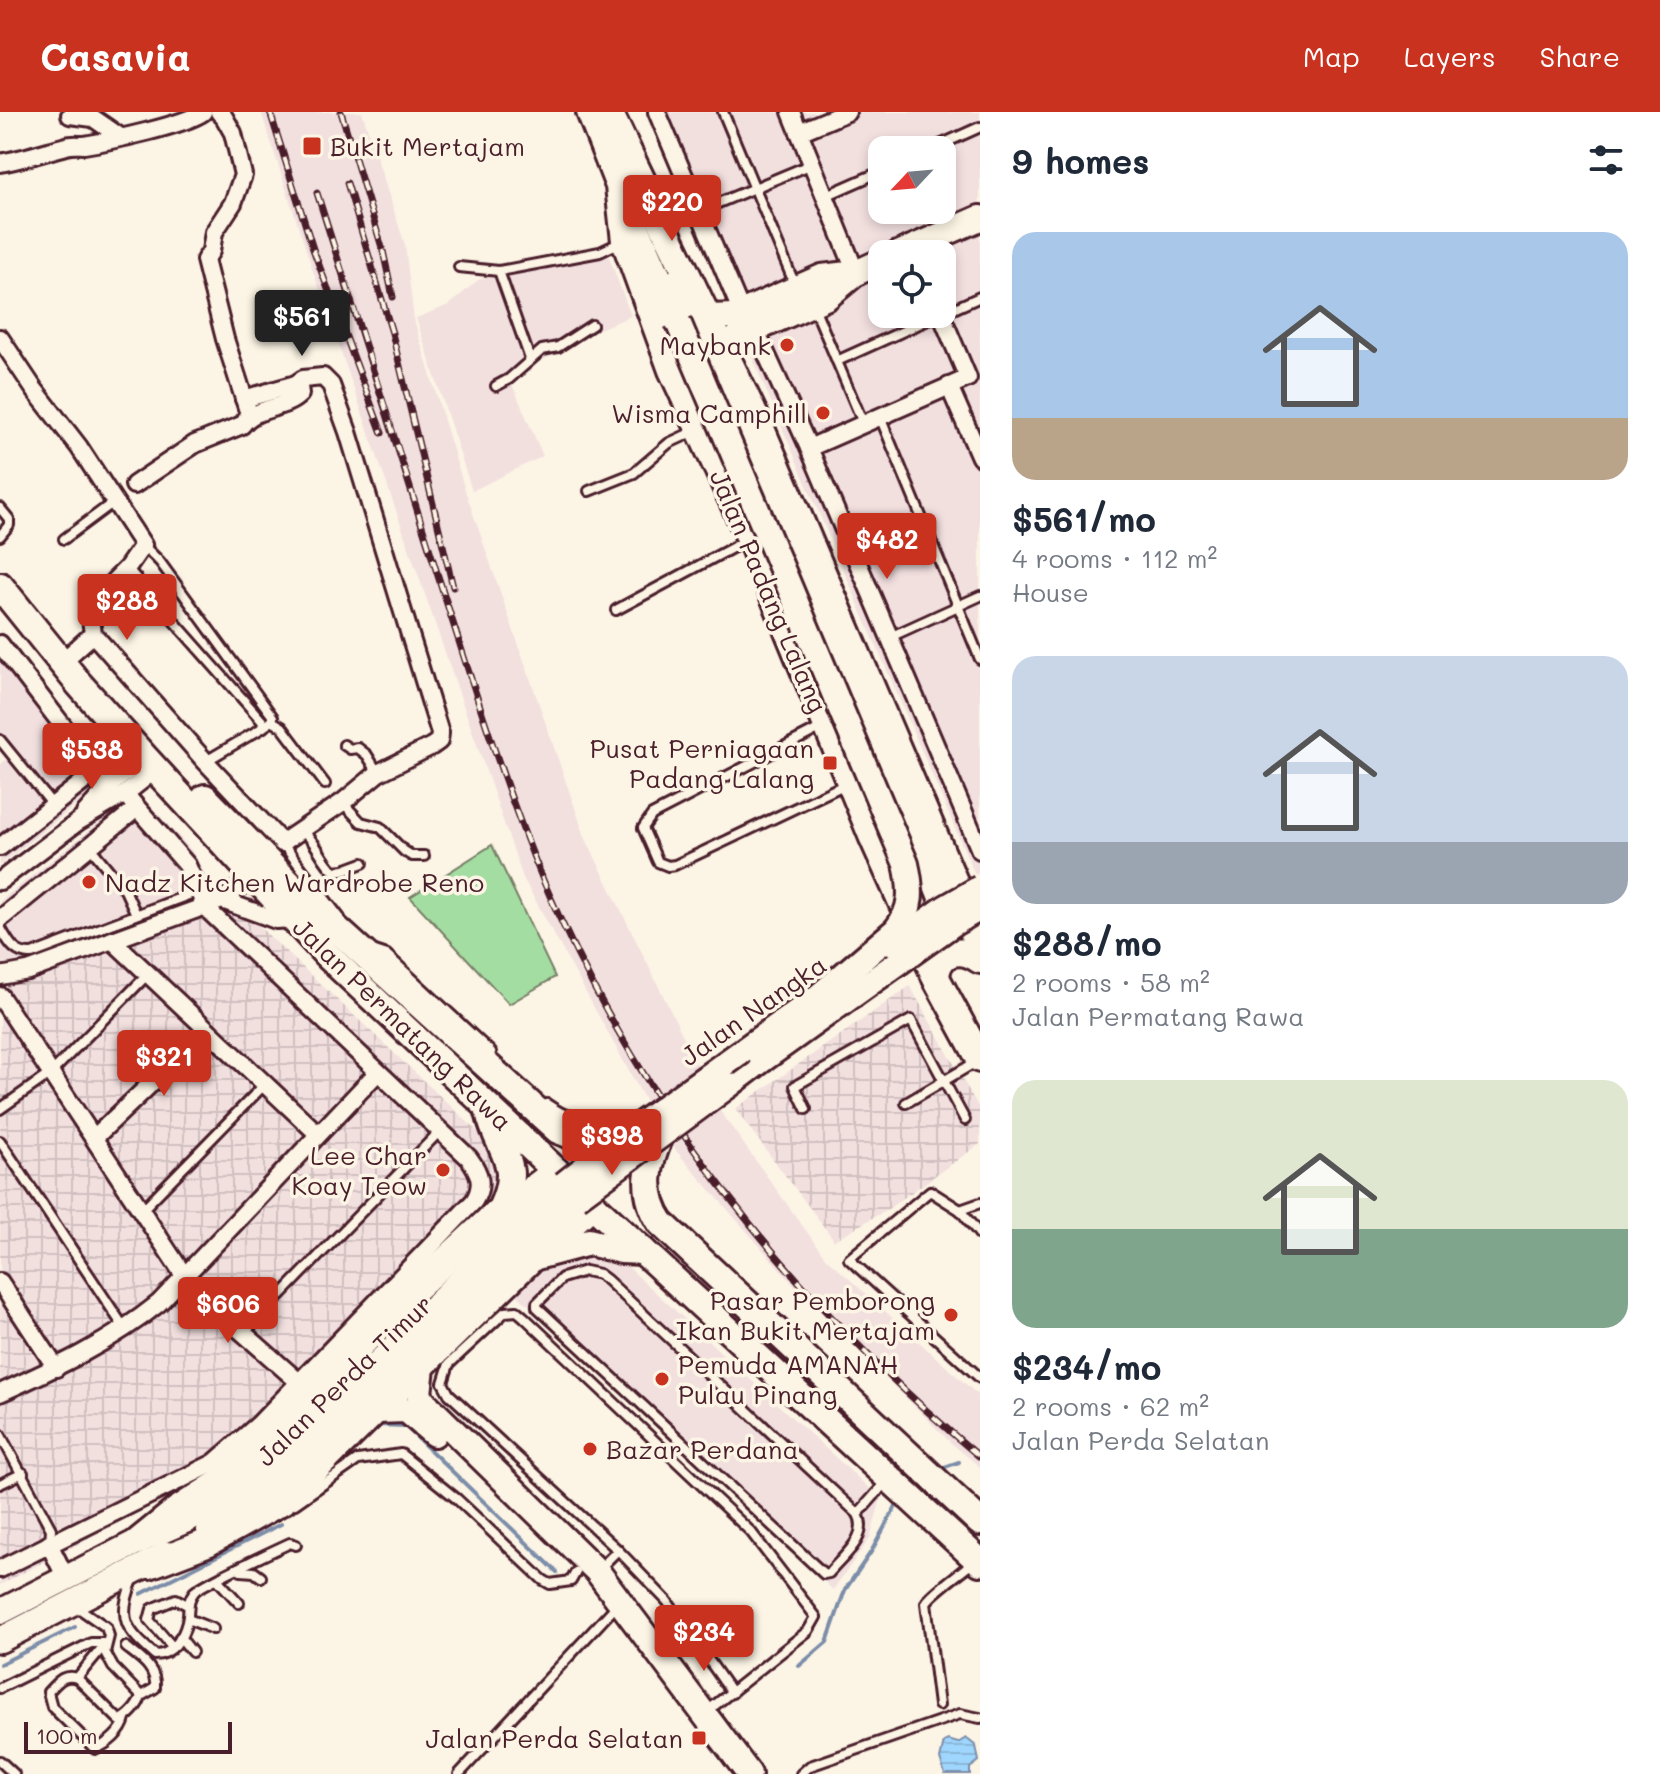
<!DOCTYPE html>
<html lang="en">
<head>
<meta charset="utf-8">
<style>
	:root { --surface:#fff; --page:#f2f2f3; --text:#1f2937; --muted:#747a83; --accent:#c8321e }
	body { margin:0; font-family:Mali,sans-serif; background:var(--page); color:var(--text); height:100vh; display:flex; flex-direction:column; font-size:30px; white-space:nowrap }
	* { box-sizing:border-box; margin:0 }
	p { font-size:26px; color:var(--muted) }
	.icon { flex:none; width:44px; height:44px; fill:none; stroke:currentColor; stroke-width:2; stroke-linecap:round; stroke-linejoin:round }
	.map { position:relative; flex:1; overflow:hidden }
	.sheet { display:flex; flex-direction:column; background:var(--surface); width:680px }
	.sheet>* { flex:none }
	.needle { width:52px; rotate:244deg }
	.buttons { position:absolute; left:868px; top:24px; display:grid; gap:16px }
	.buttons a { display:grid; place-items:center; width:88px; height:88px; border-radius:16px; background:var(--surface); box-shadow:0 4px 12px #0003; font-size:40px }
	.scale { position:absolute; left:24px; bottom:20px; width:208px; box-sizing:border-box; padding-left:8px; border:4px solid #4a1f2b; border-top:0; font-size:22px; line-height:28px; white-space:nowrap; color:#4a1f2b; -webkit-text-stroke:6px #fcf5e5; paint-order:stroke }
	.price { position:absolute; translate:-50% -68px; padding:0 18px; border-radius:8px; background:var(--accent); color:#fff; font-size:26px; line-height:52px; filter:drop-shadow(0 2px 4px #0008) }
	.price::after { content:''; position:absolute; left:50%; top:48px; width:24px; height:18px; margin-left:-12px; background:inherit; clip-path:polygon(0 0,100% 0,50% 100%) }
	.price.selected { background:#222; color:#fff }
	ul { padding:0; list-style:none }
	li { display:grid; align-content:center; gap:16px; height:424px; padding:0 32px }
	li span { display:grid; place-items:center; height:248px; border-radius:24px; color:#555 }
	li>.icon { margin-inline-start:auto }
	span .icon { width:144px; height:144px; fill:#fffc; stroke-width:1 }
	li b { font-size:34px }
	h2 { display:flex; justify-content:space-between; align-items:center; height:96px; padding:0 32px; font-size:34px }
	header { display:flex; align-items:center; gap:48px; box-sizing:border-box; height:112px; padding:0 40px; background:var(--accent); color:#fff }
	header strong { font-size:38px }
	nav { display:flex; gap:44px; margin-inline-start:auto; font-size:28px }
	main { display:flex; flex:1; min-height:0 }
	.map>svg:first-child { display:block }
	.built { fill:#f2e0df; fill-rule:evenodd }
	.industrial { fill:url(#industrial-grid) }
	.grass { fill:#a4dda2; stroke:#777e66; stroke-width:2 }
	.water { fill:url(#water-rules); stroke:#7c8da9; stroke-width:2 }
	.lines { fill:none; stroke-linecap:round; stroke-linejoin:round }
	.stream { stroke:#7c8da9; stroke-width:4 }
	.lane-casing { stroke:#4a1f2b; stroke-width:14 }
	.street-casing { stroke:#4a1f2b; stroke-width:22 }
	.secondary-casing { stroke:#4a1f2b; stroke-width:30 }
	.primary-casing { stroke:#4a1f2b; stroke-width:32 }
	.lane { stroke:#fcf5e5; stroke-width:8 }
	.street { stroke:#fcf5e5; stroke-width:16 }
	.secondary { stroke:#fcf5e5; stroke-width:24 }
	.primary { stroke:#fcf5e5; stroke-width:26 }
	.rail-casing { stroke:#4a1f2b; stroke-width:7 }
	.rail { stroke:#fcf5e5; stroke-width:4; stroke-dasharray:12; stroke-linecap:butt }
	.secondary-bridge-casing { stroke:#4a1f2b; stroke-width:30; stroke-linecap:butt }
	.secondary-bridge { stroke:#fcf5e5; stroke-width:24 }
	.poi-dot { fill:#c8321e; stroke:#fcf5e5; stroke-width:3 }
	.labels { text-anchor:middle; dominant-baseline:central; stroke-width:7; stroke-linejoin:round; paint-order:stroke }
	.poi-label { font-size:26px; fill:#4a1f2b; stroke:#fcf5e5; text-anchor:end }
	.street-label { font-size:26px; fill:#4a1f2b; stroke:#fcf5e5 }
</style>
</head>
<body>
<header>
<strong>Casavia</strong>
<nav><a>Map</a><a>Layers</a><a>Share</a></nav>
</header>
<main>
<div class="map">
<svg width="980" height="1662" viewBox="0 0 980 1662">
	<defs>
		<pattern id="industrial-grid" width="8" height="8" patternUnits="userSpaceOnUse" patternTransform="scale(2)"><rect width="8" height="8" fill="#f2e0df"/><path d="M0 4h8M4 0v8" fill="none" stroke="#d1c0c0"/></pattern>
		<pattern id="water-rules" width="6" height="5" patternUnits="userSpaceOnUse" patternTransform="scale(2)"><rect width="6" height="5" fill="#9ed6fd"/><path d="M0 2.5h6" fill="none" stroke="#8ab7d9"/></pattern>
	</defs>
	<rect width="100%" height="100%" fill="#fcf5e5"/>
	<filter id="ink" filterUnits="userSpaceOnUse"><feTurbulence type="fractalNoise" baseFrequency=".0125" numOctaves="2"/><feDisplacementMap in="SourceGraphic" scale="16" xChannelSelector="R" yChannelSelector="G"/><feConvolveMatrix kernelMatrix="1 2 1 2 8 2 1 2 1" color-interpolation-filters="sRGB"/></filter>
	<g filter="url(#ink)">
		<!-- built -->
		<g class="built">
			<path d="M261,0H362L405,133L414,208L465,378L585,725L720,999L825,1145L980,1285V1355L951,1331L794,1173L677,1040L641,981L523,766L311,153Z"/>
			<path d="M646,0H980V760L975,763ZM882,38H942V98H882ZM882,142H942V202H882Z"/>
			<path d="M608,142L631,204L597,218L564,238L530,254L512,272L543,344L472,379L416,206L449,193L478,168L516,156Z"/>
			<path d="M0,517L25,553L118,660L0,753V653L7,647L0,639Z"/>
			<path d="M138,680L192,739L214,779L20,849L0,851V789Z"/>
			<path d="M584,1138L616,1144L881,1387L870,1426L833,1478L513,1179L559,1145Z"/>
		</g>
		<!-- industrial -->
		<g class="industrial">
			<path d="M214,779L231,788L490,1031L499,1076L222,1356L0,1473V851L20,849Z"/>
			<path d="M910,874L980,998V1032L888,1097L834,1128L735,997Z"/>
		</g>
		<!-- grass -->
		<path class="grass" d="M492,733L555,865L509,892L410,785Z"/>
		<!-- water -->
		<path class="water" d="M966,1626L976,1634L979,1649L970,1656V1662H945L940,1647L944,1630L948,1628L958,1631Z"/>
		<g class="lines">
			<!-- stream -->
			<g class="stream">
				<path d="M377,1313L405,1314L557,1460"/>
				<path d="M939,1357L959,1350"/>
				<path d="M141,1482L281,1412"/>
				<path d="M0,1552L75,1515"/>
				<path d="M799,1554L827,1530L845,1478L871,1440L896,1394L901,1389"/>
			</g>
			<defs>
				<g id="lane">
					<path d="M723,0L795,173"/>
					<path d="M929,38L980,15"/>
					<path d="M825,84L882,59"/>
					<path d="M699,99L812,52"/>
					<path d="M459,155L499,159L600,140L621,130"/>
					<path d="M499,159L530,247"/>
					<path d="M814,195L863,311"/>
					<path d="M942,202L980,185"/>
					<path d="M837,249L941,202"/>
					<path d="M496,274L509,267L542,238L558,235L592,213"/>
					<path d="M880,305L980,547"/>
					<path d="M589,379L634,361L669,331L697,318"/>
					<path d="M0,396L9,407V413L0,424"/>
					<path d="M64,427L115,389"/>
					<path d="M144,434L160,450L273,605L272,609L262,616"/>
					<path d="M127,456L263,610L262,616L206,649"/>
					<path d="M616,498L745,429"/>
					<path d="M890,525L980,484"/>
					<path d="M272,609L282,615L325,672"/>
					<path d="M824,614L652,703L643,716L658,750L668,754L675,753L846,672"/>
					<path d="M0,628L52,692"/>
					<path d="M344,633L350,637L358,636L367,643L378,661"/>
					<path d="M343,691L361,710L380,715L404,739L412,744H424"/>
					<path d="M301,717C318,731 321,748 334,759L344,758L363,751"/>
					<path d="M282,731L340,806"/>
					<path d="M90,735L125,778L136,802"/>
					<path d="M0,815C8,829 14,843 32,842L199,779"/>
					<path d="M375,839L387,843L491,940"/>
					<path d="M906,991L976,950"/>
					<path d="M547,992C559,1000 568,1006 582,1005"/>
					<path d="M0,997L51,961L148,862"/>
					<path d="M806,997L795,974L911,908L965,1008"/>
					<path d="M0,1029L125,1217"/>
					<path d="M980,1091L960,1098L980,1123"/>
					<path d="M142,1098L265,972"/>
					<path d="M960,1098L930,1079L849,1147L980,1266"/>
					<path d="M585,1159L599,1162L607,1168L858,1402C870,1425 843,1444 829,1461L824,1462L537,1195V1191L562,1166Z"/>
					<path d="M244,1221L440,1019"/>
					<path d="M0,1322L51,1417L50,1431"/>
					<path d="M0,1372L23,1361"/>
					<path d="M295,1392L358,1348L401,1342L457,1387L543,1468L550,1472L571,1469L576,1460"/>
					<path d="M858,1402L886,1370"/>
					<path d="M598,1458L618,1438"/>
					<path d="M241,1459L254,1460L261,1465"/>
					<path d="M217,1467L239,1491"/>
					<path d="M133,1468C117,1507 125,1517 155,1543C172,1543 183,1526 187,1510C190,1498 186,1490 194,1480C198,1474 277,1437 290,1431L296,1433"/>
					<path d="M77,1495L106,1515L109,1524L105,1540L113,1555L141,1584"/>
					<path d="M188,1507L213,1517"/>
					<path d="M180,1525L192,1540"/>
					<path d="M175,1533H171L149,1508L152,1497L176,1487L187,1493"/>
					<path d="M0,1576L91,1531H106L77,1566"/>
					<path d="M939,1593L926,1491C931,1481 962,1460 973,1450"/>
					<path d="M705,1601L808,1519L816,1505L751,1420L524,1205L517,1199L505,1200L449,1252L443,1271L449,1282L618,1438L667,1489L732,1581"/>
					<path d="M125,1607C122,1620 108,1632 95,1637L52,1595L48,1580C57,1571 63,1561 77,1566L119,1608C128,1606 139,1593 141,1584L155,1576C157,1556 140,1546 126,1535"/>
					<path d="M0,1649L14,1662"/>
					<path d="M459,1662L617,1493"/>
					<path d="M801,1662L810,1654L960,1602L980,1606"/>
				</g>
				<g id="street">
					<path d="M219,0L224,5L233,21L243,63L233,91L214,120L211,139L205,148L225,227L249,302L246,307"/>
					<path d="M657,0L742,201"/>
					<path d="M791,0L856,161"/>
					<path d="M70,3L93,6L119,24"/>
					<path d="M799,20L847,0"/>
					<path d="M0,51C23,47 44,40 66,34C72,32 78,33 84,33C109,29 185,13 203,0"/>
					<path d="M755,217L809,336L980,738"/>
					<path d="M0,226L34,277L79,335L143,433L127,456L92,491L90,499L93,522L205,649L282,731L343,690L378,661L432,634L439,629L440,621L348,320L331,273L323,265L303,267L296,272"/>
					<path d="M949,274L980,345"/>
					<path d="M809,336L968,266L941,202"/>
					<path d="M134,373L195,332L242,313C256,294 285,298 300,282L299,275L296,272L244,287"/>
					<path d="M0,532L109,674"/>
					<path d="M62,550L93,522"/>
					<path d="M85,701L109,674L145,646"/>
					<path d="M0,735L97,659"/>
					<path d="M0,769L79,709L125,682L155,658"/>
					<path d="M222,788L276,808L292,807"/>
					<path d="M0,807L137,696"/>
					<path d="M112,828L318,1022"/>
					<path d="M0,864L28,859L222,788L253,765"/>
					<path d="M0,884L185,1165L224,1204L300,1271"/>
					<path d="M94,1026L207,918"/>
					<path d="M0,1170L56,1256"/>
					<path d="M0,1281C56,1256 111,1230 159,1191L377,961"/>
					<path d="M49,1432L66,1466"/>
					<path d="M0,1457L214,1351L259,1312L474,1089C484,1073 480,1061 469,1046L212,802L205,794L187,753L125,682"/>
				</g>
				<g id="secondary">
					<path d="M621,80L673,196"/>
					<path d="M898,142L980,106"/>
					<path d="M677,169L883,637L945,796L954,811"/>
					<path d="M710,205L734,204L822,165L856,161"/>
					<path d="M728,246L732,230L738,225L827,185L856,161L882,149"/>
					<path d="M729,973L762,948"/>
					<path d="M422,1255L419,1282L423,1289L597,1459L749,1662"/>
					<path d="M376,1299L406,1298L434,1322"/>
					<path d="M209,1418L266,1380L313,1342L543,1111L577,1085"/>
					<path d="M0,1500L139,1429L187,1408L272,1352L320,1310L500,1128L564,1072"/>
					<path d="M0,1528L167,1442"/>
				</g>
				<g id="primary">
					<path d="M590,0L619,74L625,129L672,258L750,426L873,726L936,866L980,947"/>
					<path d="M609,0L762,319L967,800L980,844"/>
					<path d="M0,474L79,572L145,646L327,843L556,1059L980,1450"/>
					<path d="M205,686L308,791L558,1018L586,1029L630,1020"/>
					<path d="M936,866C937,839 960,834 980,848"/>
					<path d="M661,1022C647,1052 641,1081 661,1111L980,1410"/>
					<path d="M501,1097L514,1091L556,1059"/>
					<path d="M539,1140L593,1092"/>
					<path d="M139,1429L176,1399L229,1365L279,1319L405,1186L501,1097C523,1050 499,1042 489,1000"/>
					<path d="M149,1453L209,1430L284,1388L533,1145L589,1130L621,1138L643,1139"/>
				</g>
			</defs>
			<!-- lane casing -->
			<use href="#lane" class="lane-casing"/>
			<!-- street casing -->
			<use href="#street" class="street-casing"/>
			<!-- secondary casing -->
			<use href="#secondary" class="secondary-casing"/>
			<!-- primary casing -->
			<use href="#primary" class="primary-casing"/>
			<!-- lane -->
			<use href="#lane" class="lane"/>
			<!-- street -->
			<use href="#street" class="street"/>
			<!-- secondary -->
			<use href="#secondary" class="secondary"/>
			<!-- primary -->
			<use href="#primary" class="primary"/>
			<defs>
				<g id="rail">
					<path d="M270,0L313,137L382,321"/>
					<path d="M341,0L383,139L393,185"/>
					<path d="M347,71L392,221L453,475"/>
					<path d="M317,81C358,208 398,336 438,464C471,566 502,669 543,768C638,993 793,1189 980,1345"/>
				</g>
			</defs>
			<!-- rail casing -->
			<use href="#rail" class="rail-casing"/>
			<!-- rail -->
			<use href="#rail" class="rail"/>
			<defs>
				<g id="secondary-bridge">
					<path d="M678,210L906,752C912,778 913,797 896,818L812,890"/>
					<path d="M895,832L945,796L980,776"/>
					<path d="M762,948L954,811L980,796"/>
					<path d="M564,1072L630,1020L825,880"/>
					<path d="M577,1085L729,973"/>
				</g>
			</defs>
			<!-- secondary-bridge casing -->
			<use href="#secondary-bridge" class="secondary-bridge-casing"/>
			<!-- secondary-bridge -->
			<use href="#secondary-bridge" class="secondary-bridge"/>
		</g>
	</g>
	<!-- markers -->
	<g class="poi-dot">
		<rect x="302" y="24" width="20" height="20" rx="4"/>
		<circle cx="787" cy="233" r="8"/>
		<circle cx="823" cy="301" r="8"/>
		<rect x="822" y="643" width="16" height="16" rx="4"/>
		<circle cx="89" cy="770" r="8"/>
		<circle cx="443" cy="1058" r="8"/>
		<circle cx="951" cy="1203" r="8"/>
		<circle cx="662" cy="1267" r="8"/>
		<circle cx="590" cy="1337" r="8"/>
		<rect x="691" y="1618" width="16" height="16" rx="4"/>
	</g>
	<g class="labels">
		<!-- poi labels -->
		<g class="poi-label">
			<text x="330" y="34" text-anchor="start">Bukit Mertajam</text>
			<text x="771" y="233">Maybank</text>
			<text x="807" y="301">Wisma Camphill</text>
			<text x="814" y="636">Pusat Perniagaan<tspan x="814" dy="30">Padang Lalang</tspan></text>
			<text x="105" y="770" text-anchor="start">Nadz Kitchen Wardrobe Reno</text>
			<text x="427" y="1043">Lee Char<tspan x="427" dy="30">Koay Teow</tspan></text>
			<text x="935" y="1188">Pasar Pemborong<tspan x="935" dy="30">Ikan Bukit Mertajam</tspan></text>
			<text x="678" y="1252" text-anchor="start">Pemuda AMANAH<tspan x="678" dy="30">Pulau Pinang</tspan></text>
			<text x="606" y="1337" text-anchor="start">Bazar Perdana</text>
			<text x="683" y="1626">Jalan Perda Selatan</text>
		</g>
		<!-- street labels -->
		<g class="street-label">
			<text transform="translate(769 479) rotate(67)">Jalan Padang Lalang</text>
			<text transform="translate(753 898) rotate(-35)">Jalan Nangka</text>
			<text transform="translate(403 912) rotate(44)">Jalan Permatang Rawa</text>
			<text transform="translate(344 1268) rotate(-44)">Jalan Perda Timur</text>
		</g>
	</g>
</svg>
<div class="buttons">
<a><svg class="needle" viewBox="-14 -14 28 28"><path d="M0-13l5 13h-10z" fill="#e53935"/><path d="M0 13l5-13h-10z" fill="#747a83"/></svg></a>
<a><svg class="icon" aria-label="locate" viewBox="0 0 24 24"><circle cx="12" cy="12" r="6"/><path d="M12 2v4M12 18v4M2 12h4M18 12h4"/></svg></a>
</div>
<div class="scale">100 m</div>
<b class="price" style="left:672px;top:131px">$220</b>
<b class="price selected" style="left:302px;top:246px">$561</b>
<b class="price" style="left:887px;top:469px">$482</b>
<b class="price" style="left:127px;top:530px">$288</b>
<b class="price" style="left:92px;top:679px">$538</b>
<b class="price" style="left:164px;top:986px">$321</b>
<b class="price" style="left:612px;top:1065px">$398</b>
<b class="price" style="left:228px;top:1233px">$606</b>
<b class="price" style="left:704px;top:1561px">$234</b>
</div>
<section class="sheet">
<h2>9 homes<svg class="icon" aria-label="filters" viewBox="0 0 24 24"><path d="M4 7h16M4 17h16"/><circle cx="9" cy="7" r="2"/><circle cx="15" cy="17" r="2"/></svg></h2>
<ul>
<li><span style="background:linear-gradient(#a9c7e8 75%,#b9a48a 0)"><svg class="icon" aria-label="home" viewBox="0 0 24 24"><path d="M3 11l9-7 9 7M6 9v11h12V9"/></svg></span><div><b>$561/mo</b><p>4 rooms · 112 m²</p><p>House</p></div></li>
<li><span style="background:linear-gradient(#c9d6e8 75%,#9aa5b1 0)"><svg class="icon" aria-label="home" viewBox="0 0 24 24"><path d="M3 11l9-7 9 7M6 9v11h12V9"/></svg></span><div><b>$288/mo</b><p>2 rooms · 58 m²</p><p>Jalan Permatang Rawa</p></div></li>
<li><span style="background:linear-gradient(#dfe7d0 60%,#7fa58c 0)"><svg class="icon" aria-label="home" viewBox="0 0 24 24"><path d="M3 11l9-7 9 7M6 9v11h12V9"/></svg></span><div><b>$234/mo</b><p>2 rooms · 62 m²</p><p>Jalan Perda Selatan</p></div></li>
</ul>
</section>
</main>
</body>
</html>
